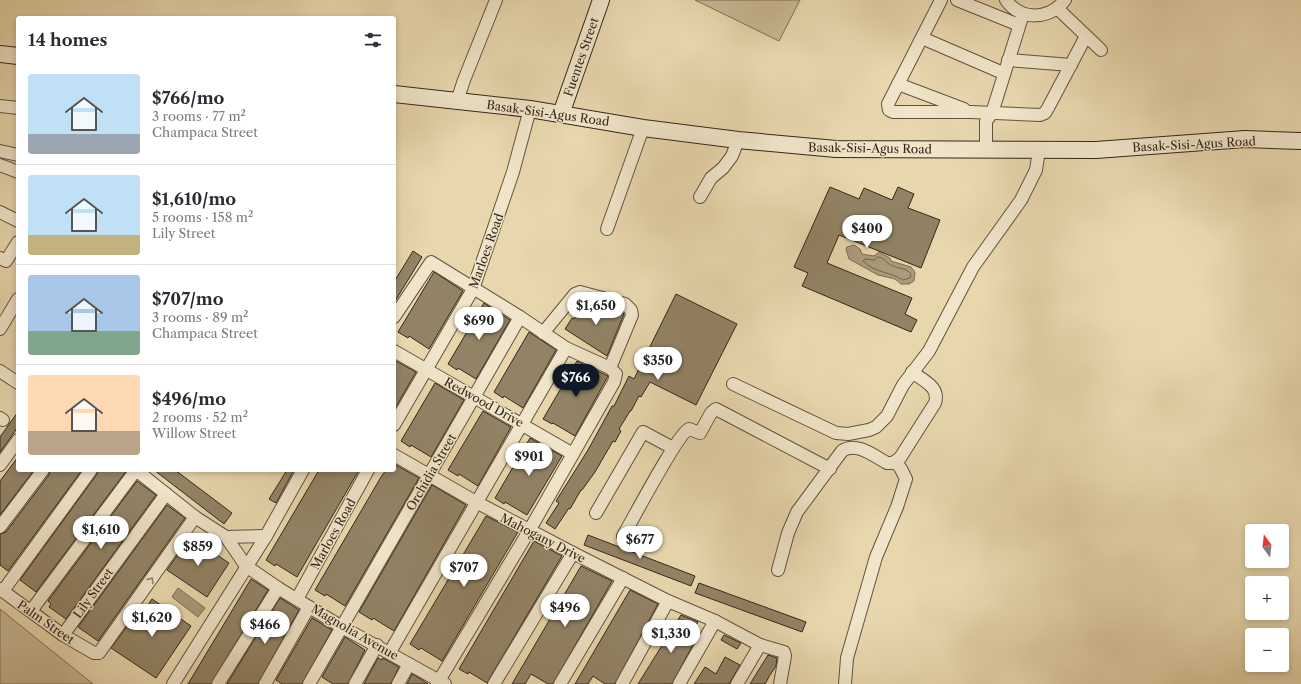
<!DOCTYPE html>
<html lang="en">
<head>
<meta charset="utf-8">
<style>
	:root { --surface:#fff; --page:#f2f2f3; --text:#2b2b33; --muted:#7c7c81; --line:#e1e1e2; --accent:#111827 }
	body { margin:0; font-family:"Libre Caslon Text",serif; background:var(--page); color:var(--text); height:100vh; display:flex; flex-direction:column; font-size:15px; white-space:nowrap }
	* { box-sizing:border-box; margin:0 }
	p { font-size:13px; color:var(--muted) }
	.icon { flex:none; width:22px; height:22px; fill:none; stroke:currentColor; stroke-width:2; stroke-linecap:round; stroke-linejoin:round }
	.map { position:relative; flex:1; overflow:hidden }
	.panel { position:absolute; left:16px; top:16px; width:380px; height:456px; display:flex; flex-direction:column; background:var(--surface); border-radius:4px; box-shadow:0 2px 6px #0003 }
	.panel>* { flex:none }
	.needle { width:26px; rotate:345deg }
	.buttons { position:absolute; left:1245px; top:524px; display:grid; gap:8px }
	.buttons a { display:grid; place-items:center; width:44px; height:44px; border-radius:4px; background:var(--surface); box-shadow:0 2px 6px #0003; font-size:20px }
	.price { position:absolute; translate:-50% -34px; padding:0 9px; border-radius:14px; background:#fff; color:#222; font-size:13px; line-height:26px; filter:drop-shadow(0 1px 2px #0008) }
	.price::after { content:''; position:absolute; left:50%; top:24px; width:12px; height:9px; margin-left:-6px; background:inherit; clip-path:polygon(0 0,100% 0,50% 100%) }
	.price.active { background:var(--accent); color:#fff }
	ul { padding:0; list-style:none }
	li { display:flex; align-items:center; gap:12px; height:100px; padding:0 12px }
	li+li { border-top:1px solid var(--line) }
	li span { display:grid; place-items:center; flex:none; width:112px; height:80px; border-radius:4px; color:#555 }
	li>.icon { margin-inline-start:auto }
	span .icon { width:48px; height:48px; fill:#fffc; stroke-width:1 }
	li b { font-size:17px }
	h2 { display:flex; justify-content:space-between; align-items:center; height:48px; padding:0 12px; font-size:17px }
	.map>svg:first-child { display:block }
	.green { fill:#c9b994; stroke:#7e7056 }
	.water { fill:#ab9b7b; stroke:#7b6d54 }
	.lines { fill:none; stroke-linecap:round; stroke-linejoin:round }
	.shore { stroke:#70614a; stroke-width:1 }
	.building { fill:#928366; stroke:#342719 }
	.street-casing { stroke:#61533e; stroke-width:14 }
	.secondary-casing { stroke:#342719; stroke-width:18 }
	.street { stroke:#f0e5ca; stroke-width:12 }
	.secondary { stroke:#f0e5ca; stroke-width:16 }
	.oneway { stroke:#928672 }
	.labels { text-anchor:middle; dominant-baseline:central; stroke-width:3; stroke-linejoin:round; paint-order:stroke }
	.street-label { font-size:12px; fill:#342719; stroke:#f0e5ca }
</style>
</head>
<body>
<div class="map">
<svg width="1301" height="684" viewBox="0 0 1301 684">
	<rect width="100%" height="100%" fill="#e8d7ad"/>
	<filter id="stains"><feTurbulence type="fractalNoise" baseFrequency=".005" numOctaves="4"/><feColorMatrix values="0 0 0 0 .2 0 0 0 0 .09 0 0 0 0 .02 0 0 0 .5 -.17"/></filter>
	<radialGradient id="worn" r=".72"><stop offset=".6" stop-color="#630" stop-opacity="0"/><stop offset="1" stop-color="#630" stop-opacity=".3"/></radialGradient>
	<!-- green -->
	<g class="green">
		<path d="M695,0H800L779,41Z"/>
		<path d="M0,609L93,684H0Z"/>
	</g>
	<!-- water -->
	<g class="water">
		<path d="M854,245L860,249L862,254L874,256L879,252L890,258L891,261L911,267L915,272L914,281L909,284H901L895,279L878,275L849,259L846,249L847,247Z"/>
		<path d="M178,588L205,608L198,617L172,597Z"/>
	</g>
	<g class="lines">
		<!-- shore -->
		<path class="shore" d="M878,257C884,258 885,261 889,264C896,269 906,267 911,274L910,278L903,280C891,272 875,273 863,261L865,259L874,260Z"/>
	</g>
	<!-- building -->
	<g class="building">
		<path d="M830,187L859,199L864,188L892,200L898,187L914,194L908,208L940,220L921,268L839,235L827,263L912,298L905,314L917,320L911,332L802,286L808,273L794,267Z"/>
		<path d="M413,251L422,257L394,303V282Z"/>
		<path d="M434,272L463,291L429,349L409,336L408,338L398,332Z"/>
		<path d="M676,294L737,324L696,405L650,382L641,397L639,396L631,411H630L619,429L621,431L615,442L613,441L595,472L582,490H581L570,509L569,508L555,529L546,523L559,503L556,501L588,450L612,406H614L629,376L634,379Z"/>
		<path d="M587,302L613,310L614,309L621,311L624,314L607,356L565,329L572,318L574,319L582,306L584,307Z"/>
		<path d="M484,303L510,320L476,379L458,368L457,370L448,364Z"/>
		<path d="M529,332L556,350L523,408L504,396L503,398L494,392Z"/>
		<path d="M394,360L416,372L394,410Z"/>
		<path d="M577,361L608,376L575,436L553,423L552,424L543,419Z"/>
		<path d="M435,383L464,400L431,457L411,445L410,447L401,441Z"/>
		<path d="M483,411L511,427L478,486L459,474L458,476L448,470Z"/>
		<path d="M18,412V427L0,452V437Z"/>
		<path d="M530,438L562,456L527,515L505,502L504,504L495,498Z"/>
		<path d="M18,457V470H34L0,515V481Z"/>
		<path d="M394,464L419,478L345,606L326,594L325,596L315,590L381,477L386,470H394Z"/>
		<path d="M50,470H82L8,571L0,565V534L6,532L49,475Z"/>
		<path d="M98,470H127L36,592L20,580L97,474Z"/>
		<path d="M154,470H175L232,513L224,524Z"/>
		<path d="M287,470H294L276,503L269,499Z"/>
		<path d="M319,470H359L297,577L276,564L275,566L266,560Z"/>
		<path d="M137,481L156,495L66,619L49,607L51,604L48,601Z"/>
		<path d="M432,485L466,505L394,631L373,618L372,620L359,612Z"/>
		<path d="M167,505L185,518L98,641L78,627Z"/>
		<path d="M486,516L518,532L442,661L421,648L419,650L410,644Z"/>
		<path d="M588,535L695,576L691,586L584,545Z"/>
		<path d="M190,537L229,563L207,597L167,570Z"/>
		<path d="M534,541L562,556L487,683L469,672L468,674L459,669Z"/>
		<path d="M581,566L612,581L553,684H548L531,674L525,684H512Z"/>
		<path d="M251,579L268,590L211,684H188Z"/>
		<path d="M699,583L806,622L802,632L695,593Z"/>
		<path d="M630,590L658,604L615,684H605L593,676L588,684H575Z"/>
		<path d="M280,598L299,610L258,684H227Z"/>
		<path d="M152,599L191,626L156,678L111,648L133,618L137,621Z"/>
		<path d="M681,615L698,622L689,637L695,641L672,684H638Z"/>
		<path d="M312,618L332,630L302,684H282L276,680Z"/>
		<path d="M724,635L741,643L737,649L721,640Z"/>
		<path d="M345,637L365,650L348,684H333L322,677Z"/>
		<path d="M768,655L777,658L776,666L770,675L765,684H750Z"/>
		<path d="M725,657L740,665L729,684H694L705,667L716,674Z"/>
		<path d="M378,658L382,660L383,658L399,667L391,684H364Z"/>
		<path d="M412,674L416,676L428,684H407Z"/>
	</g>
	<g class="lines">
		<defs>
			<g id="street">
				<path d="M941,0L888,104L889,110L893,112H971L1040,115L1045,113L1048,108L1086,36"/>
				<path d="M957,0L1019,25"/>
				<path d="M1006,0C1021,21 1049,20 1065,0"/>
				<path d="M1057,8L1101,50"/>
				<path d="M922,38L1003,73"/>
				<path d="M1008,60L1071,65"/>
				<path d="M898,84L964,109"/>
				<path d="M457,101L464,80L496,0"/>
				<path d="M0,106L18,108"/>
				<path d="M986,149V121L992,113L1023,14"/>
				<path d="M0,151L18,155"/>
				<path d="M0,165L18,172"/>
				<path d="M700,197L711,178L723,168L732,156L738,140"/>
				<path d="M0,212L18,221"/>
				<path d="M607,229L643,128"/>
				<path d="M0,258L6,261L18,242"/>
				<path d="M394,317L431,262L520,317L566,348L610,368L616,374L614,382L529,531L437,684"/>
				<path d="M0,329L18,299"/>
				<path d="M543,333L575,294L580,292L625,304L631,310L632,315L610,368"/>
				<path d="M394,351L573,454"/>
				<path d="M0,371L18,383"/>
				<path d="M733,384L836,433L848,434L869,430L876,427L887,416L903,385L929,351L973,267L1021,200L1036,170L1039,150"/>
				<path d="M0,418L3,420"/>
				<path d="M394,425L473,289L513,172L530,109"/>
				<path d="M394,455L476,502L573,553L668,601L715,621L760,645L784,652L785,656L780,684"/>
				<path d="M0,465L18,440"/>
				<path d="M136,470L195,517L226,537L246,566L278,588L342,627L445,684"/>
				<path d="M596,513L643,432L673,448"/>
				<path d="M0,527L43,470"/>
				<path d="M623,536C632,521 678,433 689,429L700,433L711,413L716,409L830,469"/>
				<path d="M226,537L266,536"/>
				<path d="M778,570L788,533L797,512L842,451C856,441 874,456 887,463H893L900,458L935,403C940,387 924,381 912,372"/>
				<path d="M0,589L63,635L94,653H99L195,517"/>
				<path d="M3,591L91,470"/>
				<path d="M297,599L368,470"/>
				<path d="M31,611L136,470"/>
				<path d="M63,635L166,494"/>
				<path d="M390,652L566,348"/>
				<path d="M173,684L266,536L303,470"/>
				<path d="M218,684L278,588"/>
				<path d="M265,684L309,607"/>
				<path d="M309,684L520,317"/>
				<path d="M355,684L377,645"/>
				<path d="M398,684L409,664"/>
				<path d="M494,684L573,553"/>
				<path d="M560,684L623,578"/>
				<path d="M622,684L668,601"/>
				<path d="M679,684L715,621"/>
				<path d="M737,684L760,645"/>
				<path d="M845,684L847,658L876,557L897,507L906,479L901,469L896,462"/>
			</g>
			<g id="secondary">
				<path d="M0,54L18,56"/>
				<path d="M394,94L530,109L643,128L738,140L836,149L1096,150L1245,139L1301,141"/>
				<path d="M561,114L601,0"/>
			</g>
		</defs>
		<!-- street casing -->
		<use href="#street" class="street-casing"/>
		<!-- secondary casing -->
		<use href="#secondary" class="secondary-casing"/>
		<!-- street -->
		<use href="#street" class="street"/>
		<!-- secondary -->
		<use href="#secondary" class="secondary"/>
	</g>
	<!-- one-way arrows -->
	<defs><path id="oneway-chevron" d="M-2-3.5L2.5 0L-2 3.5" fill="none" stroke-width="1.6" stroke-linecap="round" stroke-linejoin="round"/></defs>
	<use class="oneway" href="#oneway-chevron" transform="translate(151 580) rotate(-55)"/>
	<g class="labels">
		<!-- street labels -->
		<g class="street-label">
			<text transform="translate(581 57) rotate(-71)">Fuentes Street</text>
			<text transform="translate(548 113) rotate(8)">Basak-Sisi-Agus Road</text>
			<text transform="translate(1194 144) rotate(-3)">Basak-Sisi-Agus Road</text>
			<text transform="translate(870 148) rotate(1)">Basak-Sisi-Agus Road</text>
			<text transform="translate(486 251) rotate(-70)">Marloes Road</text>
			<text transform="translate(484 402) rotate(29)">Redwood Drive</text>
			<text transform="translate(431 472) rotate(-60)">Orchidia Street</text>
			<text transform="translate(333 534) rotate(-61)">Marloes Road</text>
			<text transform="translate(543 538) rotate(27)">Mahogany Drive</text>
			<text transform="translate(93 593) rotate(-54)">Lily Street</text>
			<text transform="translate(46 622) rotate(35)">Palm Street</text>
			<text transform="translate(355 632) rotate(30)">Magnolia Avenue</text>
		</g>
	</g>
	<rect width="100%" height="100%" filter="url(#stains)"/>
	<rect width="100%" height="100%" fill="url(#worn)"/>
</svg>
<div class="buttons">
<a><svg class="needle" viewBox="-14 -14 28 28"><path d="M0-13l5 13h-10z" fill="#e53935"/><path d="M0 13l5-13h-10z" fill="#7c7c81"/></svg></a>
<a>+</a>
<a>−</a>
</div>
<b class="price" style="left:867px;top:249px">$400</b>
<b class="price" style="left:596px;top:326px">$1,650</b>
<b class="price" style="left:479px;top:341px">$690</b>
<b class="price" style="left:658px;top:381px">$350</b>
<b class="price active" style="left:576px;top:398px">$766</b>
<b class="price" style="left:529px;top:477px">$901</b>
<b class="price" style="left:101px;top:550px">$1,610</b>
<b class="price" style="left:640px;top:560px">$677</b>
<b class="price" style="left:198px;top:567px">$859</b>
<b class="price" style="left:464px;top:588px">$707</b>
<b class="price" style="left:565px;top:628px">$496</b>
<b class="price" style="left:152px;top:638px">$1,620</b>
<b class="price" style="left:265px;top:645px">$466</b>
<b class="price" style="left:671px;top:654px">$1,330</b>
<section class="panel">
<h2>14 homes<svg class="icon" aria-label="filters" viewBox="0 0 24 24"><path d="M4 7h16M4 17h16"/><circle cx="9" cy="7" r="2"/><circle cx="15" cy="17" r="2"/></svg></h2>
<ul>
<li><span style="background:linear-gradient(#bfe0f5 75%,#9aa5b1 0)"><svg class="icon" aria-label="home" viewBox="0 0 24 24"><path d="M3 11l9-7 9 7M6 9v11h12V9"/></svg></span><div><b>$766/mo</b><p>3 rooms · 77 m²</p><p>Champaca Street</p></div></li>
<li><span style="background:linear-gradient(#bfe0f5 75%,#c2b280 0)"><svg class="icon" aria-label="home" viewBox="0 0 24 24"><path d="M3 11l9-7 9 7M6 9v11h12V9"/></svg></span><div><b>$1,610/mo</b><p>5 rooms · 158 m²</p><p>Lily Street</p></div></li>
<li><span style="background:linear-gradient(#a9c7e8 70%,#7fa58c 0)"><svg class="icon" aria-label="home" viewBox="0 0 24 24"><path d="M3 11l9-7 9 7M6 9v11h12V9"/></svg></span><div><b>$707/mo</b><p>3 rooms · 89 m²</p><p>Champaca Street</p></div></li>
<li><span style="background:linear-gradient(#ffd9b3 70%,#b9a48a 0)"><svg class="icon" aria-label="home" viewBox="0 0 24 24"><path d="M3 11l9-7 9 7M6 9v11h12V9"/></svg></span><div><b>$496/mo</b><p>2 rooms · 52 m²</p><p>Willow Street</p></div></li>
</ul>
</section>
</div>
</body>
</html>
